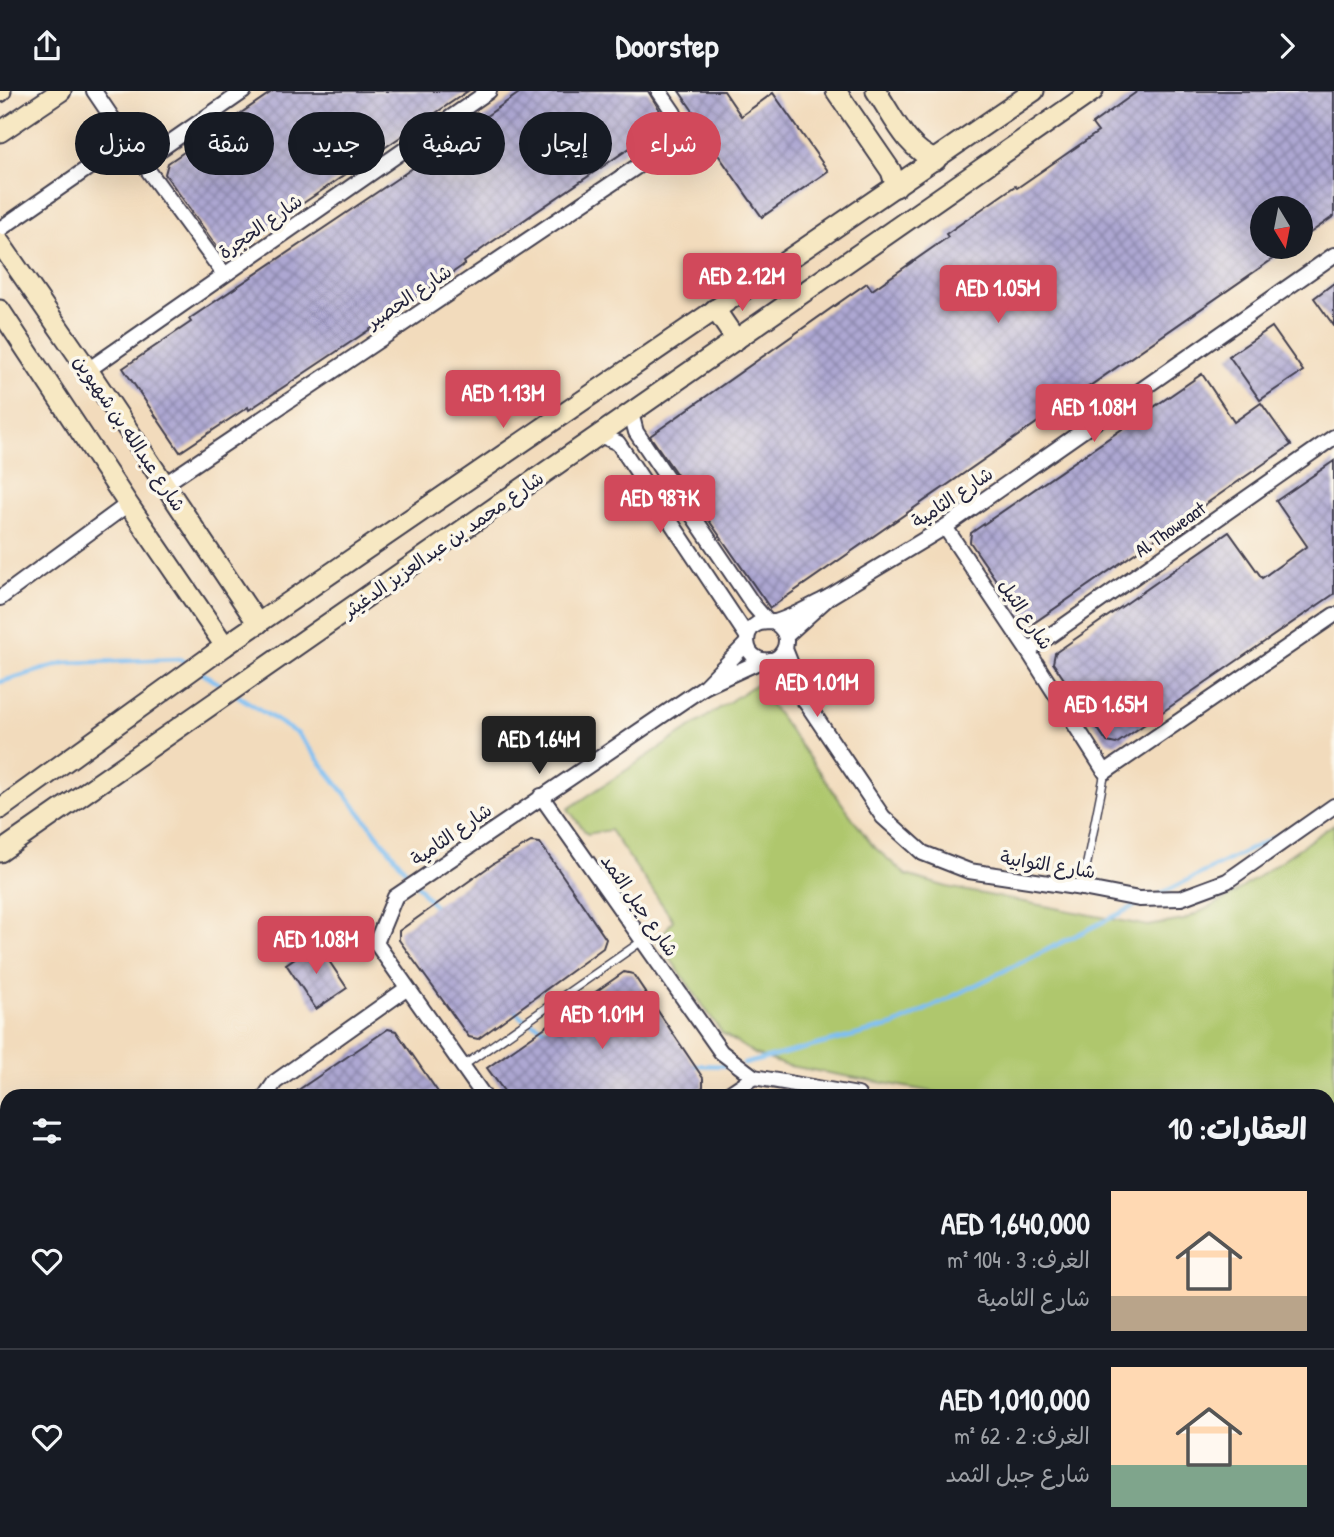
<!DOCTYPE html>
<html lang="ar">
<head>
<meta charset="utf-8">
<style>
	:root { --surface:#171b24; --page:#20242c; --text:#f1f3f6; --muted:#9ea1a6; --line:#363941; --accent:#d1495b }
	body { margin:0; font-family:"Patrick Hand","Playpen Sans Arabic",sans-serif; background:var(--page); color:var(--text); direction:rtl; height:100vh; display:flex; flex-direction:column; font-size:26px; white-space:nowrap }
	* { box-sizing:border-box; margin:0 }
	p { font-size:23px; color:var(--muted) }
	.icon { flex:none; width:38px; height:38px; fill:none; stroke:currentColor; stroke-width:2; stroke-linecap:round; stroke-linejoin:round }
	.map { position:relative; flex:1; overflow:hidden; direction:ltr }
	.drawer { position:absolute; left:0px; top:998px; width:1335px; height:450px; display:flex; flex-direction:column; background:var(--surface); border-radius:21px 21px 0 0; box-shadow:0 7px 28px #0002; direction:rtl }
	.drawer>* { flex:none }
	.guide { position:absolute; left:21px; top:21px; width:700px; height:63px; direction:rtl; display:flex; gap:14px }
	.needle { width:46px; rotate:170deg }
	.buttons { position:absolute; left:1250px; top:105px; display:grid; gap:14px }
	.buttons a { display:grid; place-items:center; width:63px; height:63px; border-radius:50%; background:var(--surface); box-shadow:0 7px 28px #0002; font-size:35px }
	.price { position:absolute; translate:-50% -60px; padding:0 16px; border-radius:7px; background:var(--accent); color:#fff; font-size:23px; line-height:46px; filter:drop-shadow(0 2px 4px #0008) }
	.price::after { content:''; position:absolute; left:50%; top:42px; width:21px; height:16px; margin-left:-10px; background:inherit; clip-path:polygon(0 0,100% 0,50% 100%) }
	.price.current { background:#222; color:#fff }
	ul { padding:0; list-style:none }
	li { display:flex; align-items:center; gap:21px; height:175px; padding:0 28px }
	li+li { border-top:2px solid var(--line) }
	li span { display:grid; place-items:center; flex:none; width:196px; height:140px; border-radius:0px; color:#555 }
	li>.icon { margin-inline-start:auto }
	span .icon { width:84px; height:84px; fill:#fffc; stroke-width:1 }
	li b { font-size:30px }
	h2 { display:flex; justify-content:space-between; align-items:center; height:84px; padding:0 28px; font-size:30px }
	.pill { padding:0 24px; border-radius:32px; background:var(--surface); box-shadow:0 7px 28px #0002; font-size:24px; line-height:63px }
	.pill.current { background:var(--accent); color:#fff }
	header { display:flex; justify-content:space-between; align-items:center; height:91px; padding:0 28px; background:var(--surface); font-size:32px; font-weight:800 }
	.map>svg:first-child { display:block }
	.green { fill:#afc76d; stroke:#687454; stroke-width:2 }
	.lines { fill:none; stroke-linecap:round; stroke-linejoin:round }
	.stream { stroke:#7ebff3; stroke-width:4.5 }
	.building { fill:url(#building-cross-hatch) }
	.lane-casing { stroke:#413e4e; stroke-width:10 }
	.street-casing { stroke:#413e4e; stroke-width:18 }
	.secondary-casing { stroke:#413e4e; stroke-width:23 }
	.lane { stroke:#fff; stroke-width:7 }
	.street { stroke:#fff; stroke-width:14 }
	.secondary { stroke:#f7e8c3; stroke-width:19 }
	.labels { text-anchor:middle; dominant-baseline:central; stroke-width:7; stroke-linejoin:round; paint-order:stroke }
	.street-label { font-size:19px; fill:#22223b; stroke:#fbf7ec }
</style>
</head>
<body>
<header><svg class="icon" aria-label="forward" viewBox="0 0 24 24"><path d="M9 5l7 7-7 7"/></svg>Doorstep<svg class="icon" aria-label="share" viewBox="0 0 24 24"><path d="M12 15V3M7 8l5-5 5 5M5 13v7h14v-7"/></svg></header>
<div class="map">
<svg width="1334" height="1446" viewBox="0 0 1334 1446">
	<defs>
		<pattern id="building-cross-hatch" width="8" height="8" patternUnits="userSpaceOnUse" patternTransform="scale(1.75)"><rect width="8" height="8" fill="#ada7d2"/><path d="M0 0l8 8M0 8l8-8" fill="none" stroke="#8c88ac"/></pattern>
	</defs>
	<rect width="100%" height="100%" fill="#fbf7ec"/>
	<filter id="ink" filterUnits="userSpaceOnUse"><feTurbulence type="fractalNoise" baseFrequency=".0143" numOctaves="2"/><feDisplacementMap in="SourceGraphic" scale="14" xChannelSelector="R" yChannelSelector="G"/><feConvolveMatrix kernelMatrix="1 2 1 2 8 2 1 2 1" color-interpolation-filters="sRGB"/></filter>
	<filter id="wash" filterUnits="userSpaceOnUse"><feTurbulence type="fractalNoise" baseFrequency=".00686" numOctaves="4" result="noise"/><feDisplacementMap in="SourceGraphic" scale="28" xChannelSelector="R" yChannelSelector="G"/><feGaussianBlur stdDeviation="1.57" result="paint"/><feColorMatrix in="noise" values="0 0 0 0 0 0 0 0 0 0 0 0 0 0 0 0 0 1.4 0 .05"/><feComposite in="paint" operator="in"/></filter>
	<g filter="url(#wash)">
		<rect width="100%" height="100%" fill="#f2dbbc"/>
		<!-- green -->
		<path class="green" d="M756,593L872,754L906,784L947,796L1148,835L1184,829L1226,808L1334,733V1081L1328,1085V1004H950L784,974L755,963L722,942L658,850L673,829L610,739L587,743L568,718Z"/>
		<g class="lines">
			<!-- stream -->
			<g class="stream">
				<path d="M199,580L224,596"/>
				<path d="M0,591L64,572L180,568L189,574"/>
				<path d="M235,603L298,643L437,819"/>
				<path d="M1160,803L1287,740"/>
				<path d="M513,917L522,927L546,938"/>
				<path d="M744,973L895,934L1139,813"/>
				<path d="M689,974L735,975"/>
			</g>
		</g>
		<g id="blocks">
			<!-- building -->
			<g class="building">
				<path d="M273,0H468L258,143L231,164L222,163L165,83L168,72Z"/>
				<path d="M522,0H648L662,23L656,39L489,153L464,171L465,173L384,229L249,319L248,316L180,361L123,277L191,231L189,228L407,81Z"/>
				<path d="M679,0H724L741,25L773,2L828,80L762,126L707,48L711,46Z"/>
				<path d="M1138,0H1334V125L1300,149V117H1262V156H1290L770,517L650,345L867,192L872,199L948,146L946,143L1015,95L1017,97L1098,41L1092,33Z"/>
				<path d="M1334,192V235L1314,207Z"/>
				<path d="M1272,236L1303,280L1260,309L1229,265Z"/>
				<path d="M1202,283L1234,331L1261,312L1291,354L1028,536L970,451L971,442Z"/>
				<path d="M1334,370V503L1116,653L1107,651L1053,572L1055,562L1229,441L1262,487L1307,455L1276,410Z"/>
				<path d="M531,751L540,752L574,801L606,848L603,857L478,948L469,946L399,849V840L493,773Z"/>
				<path d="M317,852L347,897L316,918L286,873Z"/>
				<path d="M624,881L633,883L703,987V996L691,1004H507L487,977Z"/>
				<path d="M388,938L396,940L440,1004H291Z"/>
			</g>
		</g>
	</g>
	<g filter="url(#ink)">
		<use href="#blocks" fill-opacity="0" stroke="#413e4e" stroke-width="2"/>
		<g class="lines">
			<defs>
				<g id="lane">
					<path d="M1082,797L1105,681"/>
					<path d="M463,975L642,850"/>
					<path d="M1328,1377L1334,1373"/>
					<path d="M1285,1440L1289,1446"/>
				</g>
				<g id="street">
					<path d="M94,0L142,71L224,183"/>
					<path d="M142,71L244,0"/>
					<path d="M0,138L127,50"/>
					<path d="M88,279L489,0"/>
					<path d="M631,322L636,341L754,515L767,530"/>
					<path d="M600,344L618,352L747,545"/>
					<path d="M165,393L675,50L674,22L659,0"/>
					<path d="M945,436L1028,560L1105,681L1334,524"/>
					<path d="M829,506L945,436L1334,164"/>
					<path d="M0,507L128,413"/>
					<path d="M773,531C800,545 780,580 757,567C745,561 744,543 754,535C761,529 767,532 775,531C789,528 815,513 829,506L786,545"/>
					<path d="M747,552L704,596L763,569"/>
					<path d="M1028,560L1334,346"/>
					<path d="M770,569L807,613L785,558"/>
					<path d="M807,613L883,726L923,762L969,780L1082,797L1139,808L1181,807L1227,790L1334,715"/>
					<path d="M541,705L721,961L754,986L858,1004"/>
					<path d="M266,1004L275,991L406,898"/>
					<path d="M483,1004L376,852L395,806L704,596"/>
					<path d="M727,1004L754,986"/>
					<path d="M1328,1238L1334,1246"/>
					<path d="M0,1436L7,1432"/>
					<path d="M559,1440L563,1446"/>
					<path d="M779,1440L783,1446"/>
					<path d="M969,1440L973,1446"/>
					<path d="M1254,1440L1258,1446"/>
					<path d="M997,1446L1005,1440"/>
				</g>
				<g id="secondary">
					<path d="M836,0L891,80L896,96"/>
					<path d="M876,0C893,25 907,59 936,69"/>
					<path d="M0,1L1,0"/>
					<path d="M0,41L61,0"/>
					<path d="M0,152L88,279L258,533"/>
					<path d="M715,218L736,249"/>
					<path d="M0,219L128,413L225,555"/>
					<path d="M0,718L225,555L1034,0"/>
					<path d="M0,761L1093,0"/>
					<path d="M0,1049L7,1059"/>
					<path d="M0,1105L7,1115"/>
					<path d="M0,1214L7,1210"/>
					<path d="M0,1254L7,1249"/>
					<path d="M229,1440L232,1446"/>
					<path d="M271,1440L275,1446"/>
				</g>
			</defs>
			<!-- lane casing -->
			<use href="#lane" class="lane-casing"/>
			<!-- street casing -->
			<use href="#street" class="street-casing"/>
			<!-- secondary casing -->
			<use href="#secondary" class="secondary-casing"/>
			<!-- lane -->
			<use href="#lane" class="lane"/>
			<!-- street -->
			<use href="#street" class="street"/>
			<!-- secondary -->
			<use href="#secondary" class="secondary"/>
		</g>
	</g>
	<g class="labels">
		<!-- street labels -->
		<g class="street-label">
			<text transform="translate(260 135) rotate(-35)">شارع الحجرة</text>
			<text transform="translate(409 205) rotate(-34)">شارع الحصير</text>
			<text transform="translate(130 342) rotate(56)">شارع عبدالله بن شهيوين</text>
			<text transform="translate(952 406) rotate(-34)">شارع الثامية</text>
			<text transform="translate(1170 438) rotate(-35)">Al Thoweaat</text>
			<text transform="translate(443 453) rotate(-35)">شارع محمد بن عبدالعزيز الدغيثر</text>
			<text transform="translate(1026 523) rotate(56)">شارع الثيل</text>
			<text transform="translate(451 743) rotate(-35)">شارع الثامية</text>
			<text transform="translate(1048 773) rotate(9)">شارع الثوابية</text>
			<text transform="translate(640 814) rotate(55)">شارع جبل الثمد</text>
		</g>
	</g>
</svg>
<div class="buttons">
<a><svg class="needle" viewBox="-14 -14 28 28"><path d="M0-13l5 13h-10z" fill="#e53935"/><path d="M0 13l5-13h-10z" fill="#9ea1a6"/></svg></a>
</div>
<b class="price" style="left:742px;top:222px">AED 2.12M</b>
<b class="price" style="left:998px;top:234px">AED 1.05M</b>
<b class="price" style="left:503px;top:339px">AED 1.13M</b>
<b class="price" style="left:1094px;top:353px">AED 1.08M</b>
<b class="price" style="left:660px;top:444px">AED 987K</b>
<b class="price" style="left:817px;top:628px">AED 1.01M</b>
<b class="price" style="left:1106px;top:650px">AED 1.65M</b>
<b class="price current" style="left:539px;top:685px">AED 1.64M</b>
<b class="price" style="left:316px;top:885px">AED 1.08M</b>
<b class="price" style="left:602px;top:960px">AED 1.01M</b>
<div class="guide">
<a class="pill current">شراء</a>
<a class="pill">إيجار</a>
<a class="pill">تصفية</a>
<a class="pill">جديد</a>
<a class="pill">شقة</a>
<a class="pill">منزل</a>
</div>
<section class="drawer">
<h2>العقارات: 10<svg class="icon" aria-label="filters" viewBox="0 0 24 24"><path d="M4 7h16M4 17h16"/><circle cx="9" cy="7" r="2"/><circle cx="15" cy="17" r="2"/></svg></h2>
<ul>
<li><span style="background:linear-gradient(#ffd9b3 75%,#b9a48a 0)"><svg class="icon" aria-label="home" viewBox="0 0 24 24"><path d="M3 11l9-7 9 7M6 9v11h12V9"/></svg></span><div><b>AED 1,640,000</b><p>الغرف: 3 · 104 m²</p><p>شارع الثامية</p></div><svg class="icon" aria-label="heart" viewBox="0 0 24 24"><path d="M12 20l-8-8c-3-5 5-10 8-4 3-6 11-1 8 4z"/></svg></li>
<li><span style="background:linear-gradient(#ffd9b3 70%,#7fa58c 0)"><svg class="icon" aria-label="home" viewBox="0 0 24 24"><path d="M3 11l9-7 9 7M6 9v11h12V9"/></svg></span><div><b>AED 1,010,000</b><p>الغرف: 2 · 62 m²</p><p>شارع جبل الثمد</p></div><svg class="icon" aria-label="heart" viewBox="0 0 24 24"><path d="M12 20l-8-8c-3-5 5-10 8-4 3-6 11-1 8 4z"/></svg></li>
</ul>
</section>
</div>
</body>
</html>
